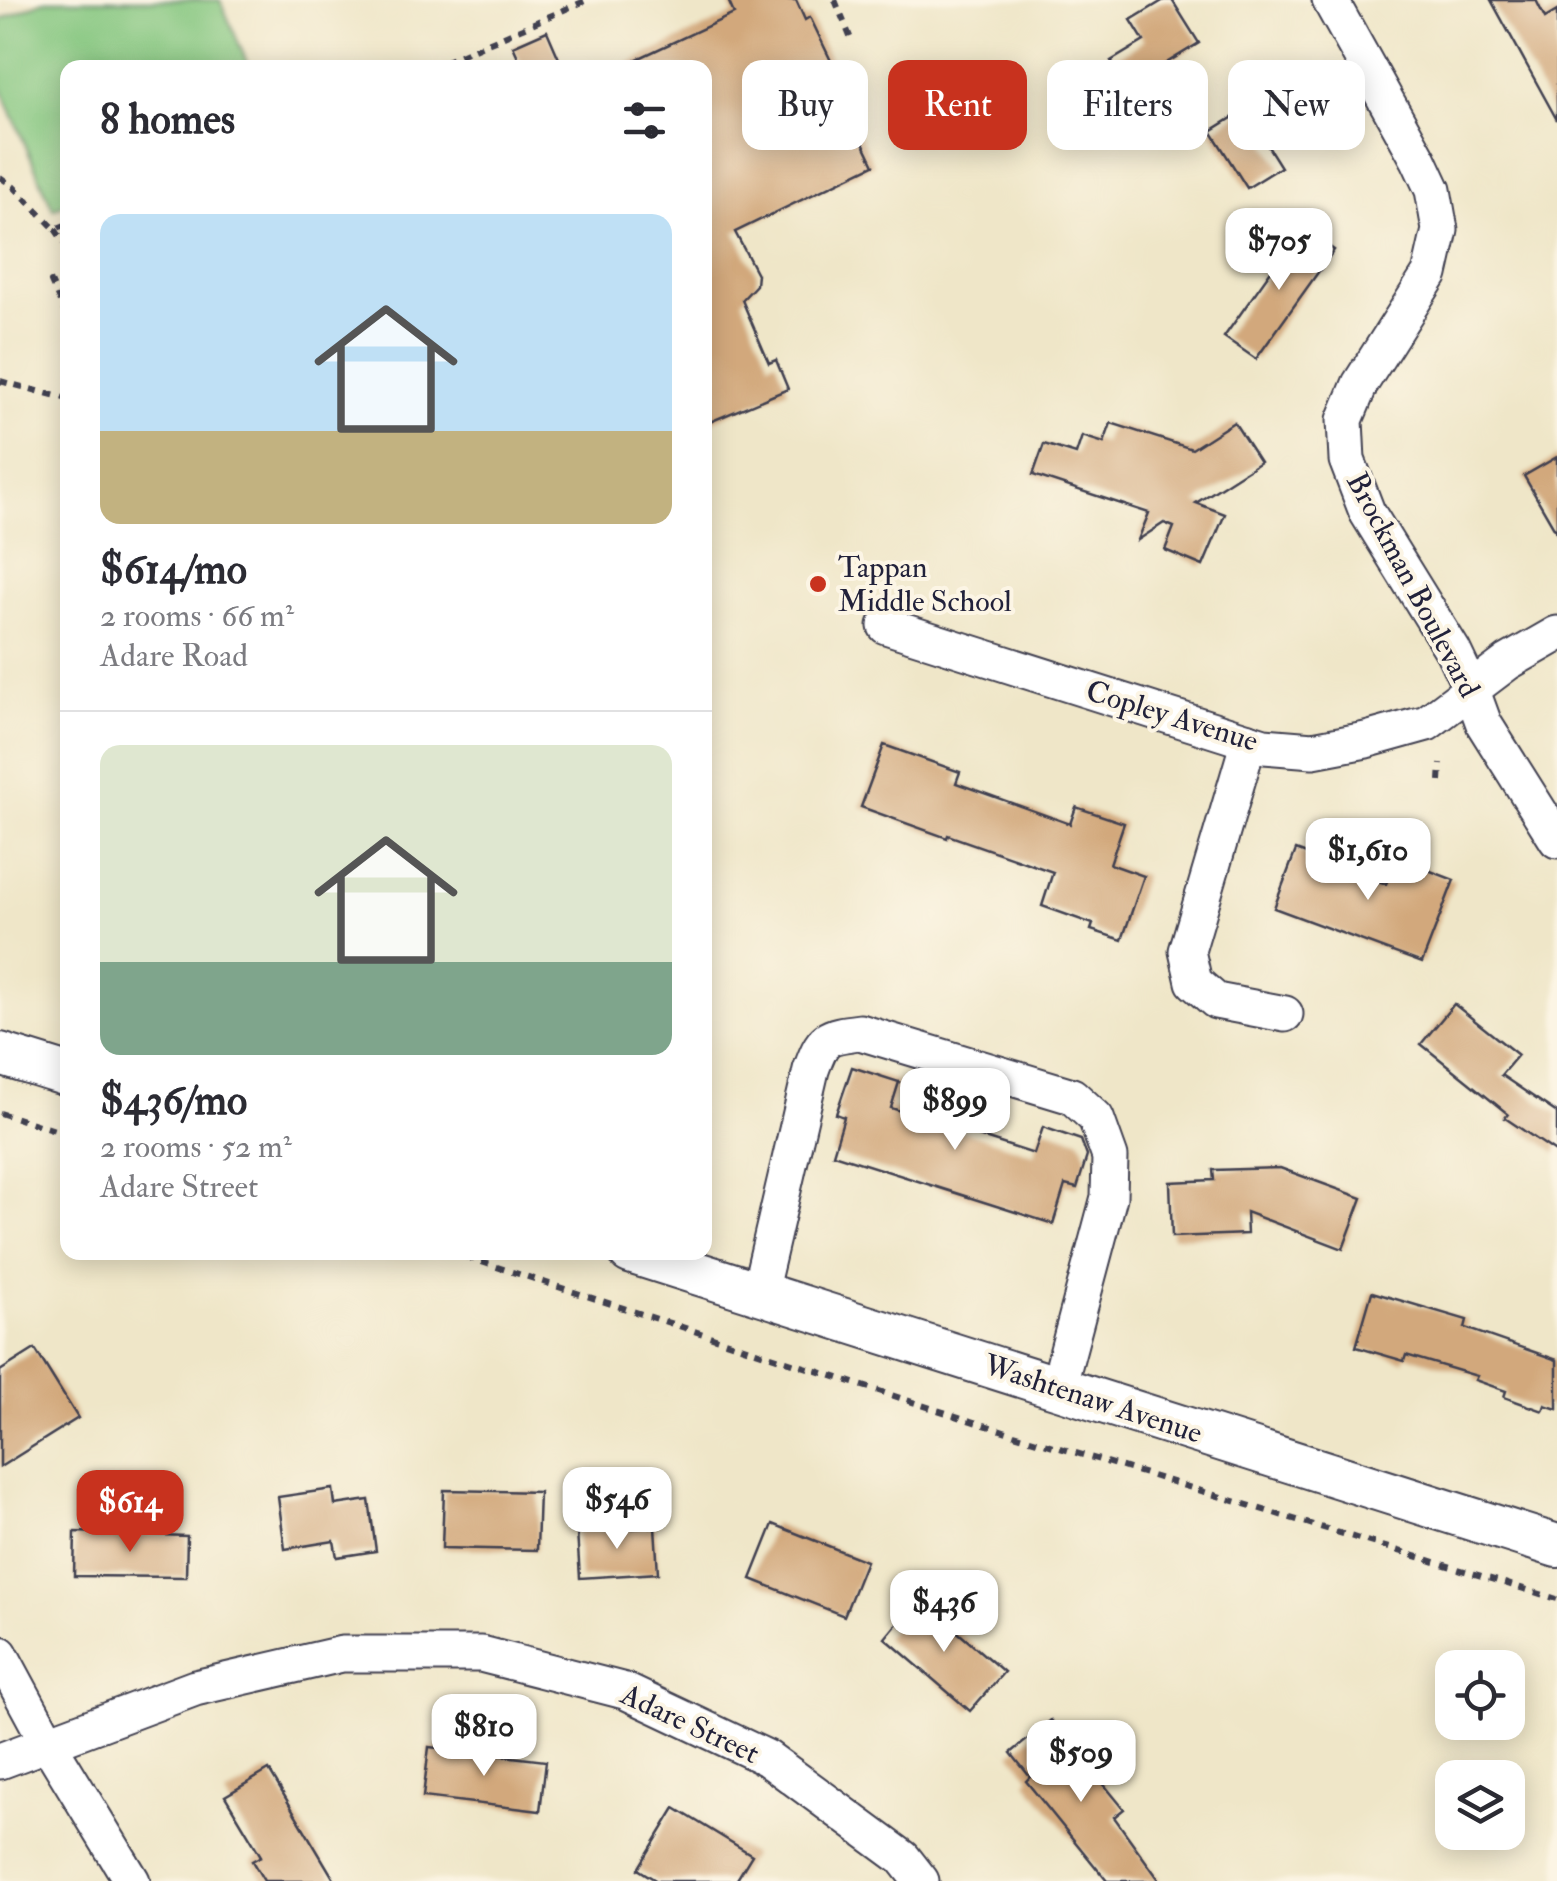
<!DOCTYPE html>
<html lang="en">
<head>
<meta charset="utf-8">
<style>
	:root { --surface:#fff; --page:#f2f2f3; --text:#2b2b33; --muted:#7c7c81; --line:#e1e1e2; --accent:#c8321e }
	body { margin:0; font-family:"IM FELL Double Pica",serif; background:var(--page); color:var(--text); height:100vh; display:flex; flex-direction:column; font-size:38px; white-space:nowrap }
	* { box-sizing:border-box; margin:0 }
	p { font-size:32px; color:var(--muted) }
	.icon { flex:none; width:55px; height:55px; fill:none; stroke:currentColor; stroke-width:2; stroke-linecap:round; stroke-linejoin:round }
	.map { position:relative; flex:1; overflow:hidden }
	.sheet { position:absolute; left:60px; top:60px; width:652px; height:1200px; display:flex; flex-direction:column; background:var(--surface); border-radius:20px; box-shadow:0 5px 25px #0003 }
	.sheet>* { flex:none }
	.banner { position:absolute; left:742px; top:60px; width:662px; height:90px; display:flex; gap:20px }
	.buttons { position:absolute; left:1435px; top:1650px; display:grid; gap:20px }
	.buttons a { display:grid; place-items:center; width:90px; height:90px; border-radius:20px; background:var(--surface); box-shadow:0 5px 25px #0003; font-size:50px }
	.price { position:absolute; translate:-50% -85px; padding:0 22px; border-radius:20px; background:#fff; color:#222; font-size:32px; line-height:65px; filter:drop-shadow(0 2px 5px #0008) }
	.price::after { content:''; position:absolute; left:50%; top:60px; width:30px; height:22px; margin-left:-15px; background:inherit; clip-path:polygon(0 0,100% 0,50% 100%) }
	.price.on { background:var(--accent); color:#fff }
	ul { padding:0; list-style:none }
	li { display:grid; align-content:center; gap:20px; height:530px; padding:0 40px }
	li+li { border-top:2px solid var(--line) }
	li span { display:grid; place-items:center; height:310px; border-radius:20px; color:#555 }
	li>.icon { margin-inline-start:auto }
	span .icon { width:180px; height:180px; fill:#fffc; stroke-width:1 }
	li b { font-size:42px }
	h2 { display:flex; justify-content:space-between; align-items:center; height:120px; padding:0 40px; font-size:42px }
	.pill { padding:0 35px; border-radius:20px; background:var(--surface); box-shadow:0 5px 25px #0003; font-size:35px; line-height:90px }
	.pill.on { background:var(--accent); color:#fff }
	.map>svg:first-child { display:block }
	.green { fill:#84c67f; stroke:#53745d; stroke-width:2.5 }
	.building { fill:#d2a87b }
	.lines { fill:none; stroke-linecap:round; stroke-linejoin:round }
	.minor-casing { stroke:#413f50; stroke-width:39 }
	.major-casing { stroke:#413f50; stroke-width:46 }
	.path { stroke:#413f50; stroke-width:6; stroke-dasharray:8 8; stroke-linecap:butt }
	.minor { stroke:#fff; stroke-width:35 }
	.major { stroke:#fff; stroke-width:42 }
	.poi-dot { fill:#c8321e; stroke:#fcf5e5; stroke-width:4 }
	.labels { text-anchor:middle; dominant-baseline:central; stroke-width:8; stroke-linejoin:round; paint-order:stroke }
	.poi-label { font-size:30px; fill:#22223b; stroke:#fcf5e5; text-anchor:start }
	.street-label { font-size:30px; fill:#22223b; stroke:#fcf5e5 }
</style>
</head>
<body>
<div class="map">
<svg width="1557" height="1881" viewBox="0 0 1557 1881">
	<rect width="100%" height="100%" fill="#fcf5e5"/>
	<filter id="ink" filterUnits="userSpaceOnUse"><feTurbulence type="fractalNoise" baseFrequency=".01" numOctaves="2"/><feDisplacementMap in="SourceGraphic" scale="20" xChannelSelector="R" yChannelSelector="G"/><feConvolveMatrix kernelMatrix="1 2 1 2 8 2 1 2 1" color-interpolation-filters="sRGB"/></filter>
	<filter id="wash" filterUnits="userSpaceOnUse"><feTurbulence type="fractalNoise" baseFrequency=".0048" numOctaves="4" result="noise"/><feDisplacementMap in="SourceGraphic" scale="40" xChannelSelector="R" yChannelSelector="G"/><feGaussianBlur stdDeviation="2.25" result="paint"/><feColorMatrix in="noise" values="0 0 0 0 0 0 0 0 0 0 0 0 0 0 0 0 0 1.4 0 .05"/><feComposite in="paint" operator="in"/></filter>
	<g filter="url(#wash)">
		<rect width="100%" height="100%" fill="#efe6c8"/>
		<!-- green -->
		<path class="green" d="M46,0H220L249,67L68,68L67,203L53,209L0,86V20Z"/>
		<g id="blocks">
			<!-- building -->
			<g class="building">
				<path d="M728,0H796L805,20L810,17L832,63L826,65L874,165L735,232L757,274L756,285L742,300L769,363L776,360L788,389L705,424V68H618L734,14Z"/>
				<path d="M1164,0H1172L1199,43L1160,67L1172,87L1139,107L1111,61L1144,41L1131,20Z"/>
				<path d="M1491,0H1536L1545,18L1557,11V120Z"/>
				<path d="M547,31L563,68H523L513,46Z"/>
				<path d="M1245,110L1281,167L1247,188L1211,131Z"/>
				<path d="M1302,227L1334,250L1256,359L1224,337Z"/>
				<path d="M1234,422L1260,462L1196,503L1225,514L1203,566L1165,550L1174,527L1164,523L1138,540L1149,513L1033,475L1044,444L1076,454L1082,436L1104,443L1111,423L1192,449Z"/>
				<path d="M1557,457V533L1524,476Z"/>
				<path d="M884,745L960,772L956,783L1070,824L1076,807L1124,823L1110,864L1144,876L1122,940L1091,930L1093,924L1042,906L1053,872L948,835L947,838L861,807Z"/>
				<path d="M1296,850L1386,884L1397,858L1454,880L1422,963L1274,908Z"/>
				<path d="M1454,1004L1518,1055L1501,1075L1557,1113V1153L1505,1118L1508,1114L1421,1044Z"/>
				<path d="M852,1067L899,1082L891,1108L1034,1154L1043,1127L1081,1140L1087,1156L1077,1188L1065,1185L1053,1224L833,1154L844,1117L836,1114Z"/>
				<path d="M1280,1168L1362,1198L1343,1249L1246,1212L1247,1234L1172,1237L1170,1182L1214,1180L1213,1170Z"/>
				<path d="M1372,1292L1467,1320L1465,1328L1557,1360V1409L1545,1405L1543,1411L1504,1397L1506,1391L1475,1380L1477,1376L1406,1355L1404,1361L1356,1347Z"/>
				<path d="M35,1349L78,1418L0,1467V1371Z"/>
				<path d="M333,1489L335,1505L369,1500L376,1551L337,1557L334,1541L285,1549L278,1497Z"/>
				<path d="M444,1490L539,1492L537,1550L442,1548Z"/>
				<path d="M773,1524L866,1561L844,1616L751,1579Z"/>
				<path d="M655,1527L658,1573L580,1578L577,1532Z"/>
				<path d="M75,1532L187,1536L186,1577L74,1576Z"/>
				<path d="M918,1598L1004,1672L970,1711L885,1638Z"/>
				<path d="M1051,1720L1124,1809L1114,1817L1160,1881H1107L1026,1781L1030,1777L1011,1753Z"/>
				<path d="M429,1747L546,1761L540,1811L423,1797Z"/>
				<path d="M269,1770L335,1881H264L252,1861L261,1856L225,1796Z"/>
				<path d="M675,1808L752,1855L736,1881H657L638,1869Z"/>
			</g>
		</g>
	</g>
	<g filter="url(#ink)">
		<use href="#blocks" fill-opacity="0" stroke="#413f50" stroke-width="2.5"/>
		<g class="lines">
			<defs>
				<g id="minor">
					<path d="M1330,0L1419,160L1433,190L1440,230L1430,274L1360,384L1345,420L1347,460L1367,512L1453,651L1472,691L1484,724L1557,840"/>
					<path d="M886,626L1264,746L1313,750L1366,740L1427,723L1508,662L1557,634"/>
					<path d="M1249,741L1187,951L1194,982L1216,1001L1285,1014"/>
					<path d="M759,1293L811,1070C823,1037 825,1036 860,1032L1072,1096L1096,1118L1110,1157L1109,1197L1058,1388"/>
					<path d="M0,1654L48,1743L132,1881"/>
					<path d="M0,1761L195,1688L342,1654H481L625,1691L767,1758L903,1858L921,1881"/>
				</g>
				<g id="major">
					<path d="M0,1054L68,1075"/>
					<path d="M630,1252L1557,1546"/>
				</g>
			</defs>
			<!-- minor casing -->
			<use href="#minor" class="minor-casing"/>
			<!-- major casing -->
			<use href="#major" class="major-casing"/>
			<!-- path -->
			<g class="path">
				<path d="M835,0L853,44"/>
				<path d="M430,68L587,0"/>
				<path d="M0,177L14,187L55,229L68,224"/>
				<path d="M55,229L68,248"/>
				<path d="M68,276L51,282L68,320"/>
				<path d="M0,381L68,399"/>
				<path d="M1440,781L1441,764"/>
				<path d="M0,1113L68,1134"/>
				<path d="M451,1252L971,1421L1557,1599"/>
			</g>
			<!-- minor -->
			<use href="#minor" class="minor"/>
			<!-- major -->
			<use href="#major" class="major"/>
		</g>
	</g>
	<!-- markers -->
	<circle class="poi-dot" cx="818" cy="584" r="10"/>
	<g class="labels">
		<!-- poi labels -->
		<g class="poi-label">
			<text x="838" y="567">Tappan<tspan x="838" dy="34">Middle School</tspan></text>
		</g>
		<!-- street labels -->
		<g class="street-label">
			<text transform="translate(1413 585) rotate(62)">Brockman Boulevard</text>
			<text transform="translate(1172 716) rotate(17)">Copley Avenue</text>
			<text transform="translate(1093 1399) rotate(18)">Washtenaw Avenue</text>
			<text transform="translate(690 1724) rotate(25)">Adare Street</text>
		</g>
	</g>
</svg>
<div class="buttons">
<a><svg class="icon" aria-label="locate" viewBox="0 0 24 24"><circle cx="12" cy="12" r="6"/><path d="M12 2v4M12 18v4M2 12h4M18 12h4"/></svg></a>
<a><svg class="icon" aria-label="layers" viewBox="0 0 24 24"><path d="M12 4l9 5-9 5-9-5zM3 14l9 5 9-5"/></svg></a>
</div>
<b class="price" style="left:1279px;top:293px">$705</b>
<b class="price" style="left:1368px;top:903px">$1,610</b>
<b class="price" style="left:955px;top:1153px">$899</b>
<b class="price" style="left:617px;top:1552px">$546</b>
<b class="price on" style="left:130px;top:1555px">$614</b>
<b class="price" style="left:944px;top:1655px">$436</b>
<b class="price" style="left:484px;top:1779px">$810</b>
<b class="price" style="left:1081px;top:1805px">$509</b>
<div class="banner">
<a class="pill">Buy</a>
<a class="pill on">Rent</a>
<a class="pill">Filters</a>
<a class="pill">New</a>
</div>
<section class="sheet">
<h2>8 homes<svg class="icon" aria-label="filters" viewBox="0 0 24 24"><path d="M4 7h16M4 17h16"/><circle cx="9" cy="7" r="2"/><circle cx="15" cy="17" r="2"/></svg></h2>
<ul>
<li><span style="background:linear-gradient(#bfe0f5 70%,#c2b280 0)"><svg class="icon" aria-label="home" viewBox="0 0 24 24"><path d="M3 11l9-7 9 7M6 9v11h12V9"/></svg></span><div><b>$614/mo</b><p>2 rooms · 66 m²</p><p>Adare Road</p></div></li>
<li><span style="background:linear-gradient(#dfe7d0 70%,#7fa58c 0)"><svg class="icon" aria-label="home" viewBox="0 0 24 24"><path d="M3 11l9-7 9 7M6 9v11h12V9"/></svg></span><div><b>$436/mo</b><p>2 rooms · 52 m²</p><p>Adare Street</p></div></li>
</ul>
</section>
</div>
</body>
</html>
